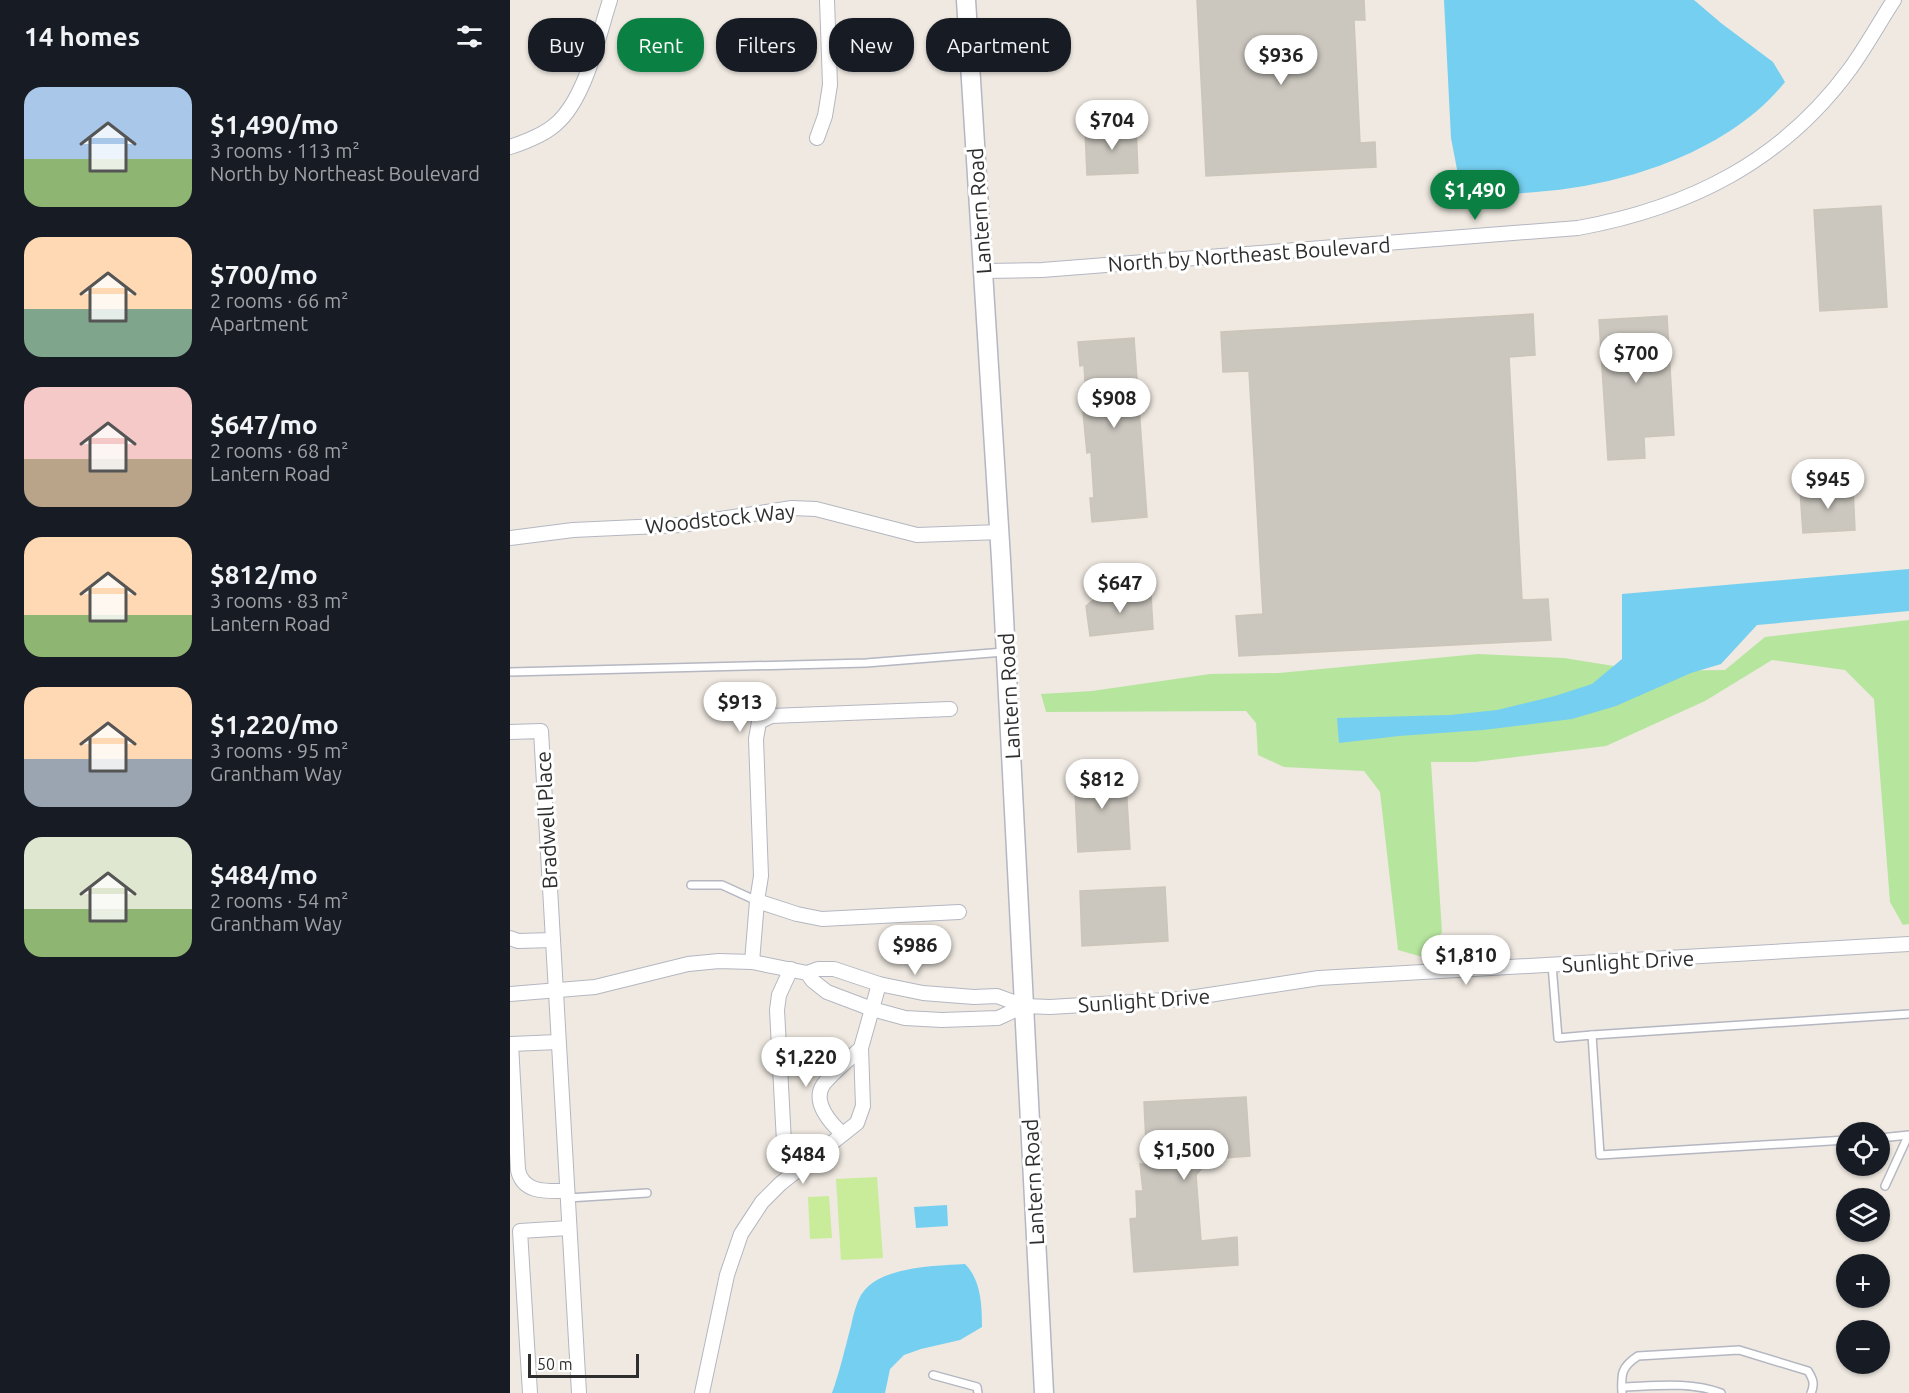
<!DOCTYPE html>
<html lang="en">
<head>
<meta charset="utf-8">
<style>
	:root { --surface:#171b24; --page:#242831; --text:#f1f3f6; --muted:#9ea1a6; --accent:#0b8043 }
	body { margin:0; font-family:Ubuntu,sans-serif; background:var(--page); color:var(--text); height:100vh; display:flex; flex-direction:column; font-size:22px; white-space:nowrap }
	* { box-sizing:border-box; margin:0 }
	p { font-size:20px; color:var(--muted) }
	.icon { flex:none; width:33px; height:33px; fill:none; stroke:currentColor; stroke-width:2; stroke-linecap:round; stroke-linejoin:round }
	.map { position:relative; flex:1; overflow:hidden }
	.drawer { display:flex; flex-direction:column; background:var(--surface); width:510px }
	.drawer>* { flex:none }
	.banner { position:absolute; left:18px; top:18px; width:570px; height:54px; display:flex; gap:12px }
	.controls { position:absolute; left:1326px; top:1122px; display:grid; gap:12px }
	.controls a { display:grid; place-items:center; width:54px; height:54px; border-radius:50%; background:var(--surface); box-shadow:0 2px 4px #0004; font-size:30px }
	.scale { position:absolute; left:18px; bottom:15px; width:111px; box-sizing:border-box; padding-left:6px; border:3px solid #2e2e2e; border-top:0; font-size:16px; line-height:21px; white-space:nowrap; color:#2e2e2e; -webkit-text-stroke:4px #fff; paint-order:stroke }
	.price { position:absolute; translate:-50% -51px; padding:0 14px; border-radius:21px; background:#fff; color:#222; font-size:20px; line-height:39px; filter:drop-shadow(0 2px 3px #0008) }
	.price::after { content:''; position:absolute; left:50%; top:36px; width:18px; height:14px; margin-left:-9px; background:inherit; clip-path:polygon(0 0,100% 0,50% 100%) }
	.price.on { background:var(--accent); color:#fff }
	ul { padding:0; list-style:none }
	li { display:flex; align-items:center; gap:18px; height:150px; padding:0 24px }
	li span { display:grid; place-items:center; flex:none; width:168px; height:120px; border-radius:18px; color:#555 }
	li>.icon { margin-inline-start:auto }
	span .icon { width:72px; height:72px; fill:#fffc; stroke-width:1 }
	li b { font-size:26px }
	h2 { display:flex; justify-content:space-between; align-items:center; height:72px; padding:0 24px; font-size:26px }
	.pill { padding:0 21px; border-radius:24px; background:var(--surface); box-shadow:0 2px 4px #0004; font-size:21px; line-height:54px }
	.pill.on { background:var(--accent); color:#fff }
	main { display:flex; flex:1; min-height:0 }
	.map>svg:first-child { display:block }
	.green { fill:#b6e59e }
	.pitch { fill:#c9ec9a }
	.water { fill:#75cff0 }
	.building { fill:#cbc7bf; stroke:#cbc5ba; stroke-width:1.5 }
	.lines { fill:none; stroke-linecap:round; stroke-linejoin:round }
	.service-casing { stroke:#b4b7c1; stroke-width:10 }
	.minor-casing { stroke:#b4b7c1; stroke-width:16 }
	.tertiary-casing { stroke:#b4b7c1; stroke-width:21 }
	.service { stroke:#fff; stroke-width:7 }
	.minor { stroke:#fff; stroke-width:14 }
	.tertiary { stroke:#fff; stroke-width:18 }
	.labels { text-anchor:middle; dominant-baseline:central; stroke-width:6; stroke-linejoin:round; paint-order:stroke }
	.street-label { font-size:21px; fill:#2e2e2e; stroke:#fff }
</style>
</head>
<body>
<main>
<section class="drawer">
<h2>14 homes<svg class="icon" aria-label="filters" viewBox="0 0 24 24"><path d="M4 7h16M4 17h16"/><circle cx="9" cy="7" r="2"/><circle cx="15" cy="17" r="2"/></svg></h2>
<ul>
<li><span style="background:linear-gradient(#a9c7e8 60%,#8fb573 0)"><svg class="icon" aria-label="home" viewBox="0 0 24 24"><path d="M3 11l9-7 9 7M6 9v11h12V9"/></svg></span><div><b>$1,490/mo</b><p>3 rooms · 113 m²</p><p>North by Northeast Boulevard</p></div></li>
<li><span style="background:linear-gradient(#ffd9b3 60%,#7fa58c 0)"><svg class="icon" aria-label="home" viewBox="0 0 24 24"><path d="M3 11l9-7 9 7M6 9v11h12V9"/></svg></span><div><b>$700/mo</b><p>2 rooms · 66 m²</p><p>Apartment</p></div></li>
<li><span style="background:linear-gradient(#f6c9c9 60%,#b9a48a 0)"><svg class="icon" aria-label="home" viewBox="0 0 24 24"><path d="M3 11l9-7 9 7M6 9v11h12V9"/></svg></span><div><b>$647/mo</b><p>2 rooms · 68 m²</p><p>Lantern Road</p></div></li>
<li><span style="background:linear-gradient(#ffd9b3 65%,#8fb573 0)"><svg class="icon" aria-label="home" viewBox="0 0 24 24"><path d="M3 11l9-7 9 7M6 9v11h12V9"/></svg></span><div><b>$812/mo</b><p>3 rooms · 83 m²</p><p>Lantern Road</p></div></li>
<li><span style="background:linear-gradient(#ffd9b3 60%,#9aa5b1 0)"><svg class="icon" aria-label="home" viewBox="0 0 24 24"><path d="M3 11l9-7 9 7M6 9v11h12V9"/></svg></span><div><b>$1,220/mo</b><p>3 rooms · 95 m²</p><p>Grantham Way</p></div></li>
<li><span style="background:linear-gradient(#dfe7d0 60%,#8fb573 0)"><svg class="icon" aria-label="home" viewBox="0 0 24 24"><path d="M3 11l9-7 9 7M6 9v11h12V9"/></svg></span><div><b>$484/mo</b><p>2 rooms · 54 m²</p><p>Grantham Way</p></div></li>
</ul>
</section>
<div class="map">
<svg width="1399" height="1393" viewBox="0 0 1399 1393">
	<rect width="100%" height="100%" fill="#efe9e1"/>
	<!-- green -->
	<path class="green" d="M1399,620V924L1393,925L1380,902L1364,699L1335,670L1262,660L1195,701L1096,746L965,762H921L932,932L916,958L888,950L870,792L854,771L774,767L748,755L746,723L736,711L536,712L531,694L582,691L700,674L769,673L968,654L1054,658L1135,671L1215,670L1255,637Z"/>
	<!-- pitch -->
	<g class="pitch">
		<path d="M367,1177L373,1258L331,1260L326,1179Z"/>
		<path d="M319,1196L322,1238L300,1239L298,1197Z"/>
	</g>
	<!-- water -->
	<g class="water">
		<path d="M934,0H1184L1211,23L1263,62L1275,82C1219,152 1112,186 1026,192C1010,193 986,197 971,194C964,192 957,188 950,185L941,138Z"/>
		<path d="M1399,569V611L1247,625L1211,664L1181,673L1106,706L1062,719L973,730L889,736L829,743L827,718L940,715L987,710L1045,696L1082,684L1112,659V594Z"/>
		<path d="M437,1205L438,1226L406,1228L404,1207Z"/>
		<path d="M455,1264C471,1280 472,1305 472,1327L450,1340L411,1349L394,1355L380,1369L375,1393H322C330,1371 335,1348 341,1326C343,1316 346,1304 351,1295C369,1266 424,1266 455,1264Z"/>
	</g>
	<!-- building -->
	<g class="building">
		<path d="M687,0H854L855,20H844L850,143L865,142L866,167L696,176Z"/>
		<path d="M626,126L628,173L577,175L575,129Z"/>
		<path d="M1371,206L1377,307L1310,311L1304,210Z"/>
		<path d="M1023,314L1025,355L999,357L1012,600L1038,599L1041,640L729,656L726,616L753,614L739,371L713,372L711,332Z"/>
		<path d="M1157,316L1164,435L1134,437L1135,458L1098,460L1089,320Z"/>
		<path d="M624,338L637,517L582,522L580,498H584L581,452L577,453L573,412H577L574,365L570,366L568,342Z"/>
		<path d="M1343,488L1345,530L1293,533L1290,491Z"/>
		<path d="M641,595L643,629L580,636L576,606L588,596Z"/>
		<path d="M615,767L620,849L568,852L564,770Z"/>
		<path d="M655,887L658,941L572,946L570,891Z"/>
		<path d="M736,1097L740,1156L700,1159L686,1175L691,1241L727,1237L728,1265L624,1272L620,1219L627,1218L626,1191H633L630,1164H637L634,1102Z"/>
	</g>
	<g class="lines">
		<defs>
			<g id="service">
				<path d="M0,672L356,663L494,652"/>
				<path d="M181,885H212L247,901"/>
				<path d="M1042,965L1048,1038L1082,1035L1090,1155L1336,1140"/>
				<path d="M1082,1035L1399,1014"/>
				<path d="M1370,1138L1399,1135"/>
				<path d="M1375,1186L1398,1136"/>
				<path d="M58,1198L137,1193"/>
				<path d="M423,1375L467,1387L468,1393"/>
				<path d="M1112,1387C1144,1386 1180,1381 1211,1393"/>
				<path d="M1112,1393C1111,1374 1111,1367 1128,1356L1229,1350L1298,1371C1303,1379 1305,1384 1301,1393"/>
			</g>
			<g id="minor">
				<path d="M307,138L315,116L320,85L317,0"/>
				<path d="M0,147C15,142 34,135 46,124C76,98 88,37 100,0"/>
				<path d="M473,271L532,270L1068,228C1178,208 1272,162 1340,69C1356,47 1369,23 1384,0"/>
				<path d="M0,538L63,530L171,525L282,508L306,509L407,535L490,532"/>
				<path d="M0,732L31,731L43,940L8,941L0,938"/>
				<path d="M247,901L287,914L312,919L449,912"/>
				<path d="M43,940L69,1393"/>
				<path d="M242,962L247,901L251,876L246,739L249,722L261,716L440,709"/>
				<path d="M297,973L303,981L317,992L362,1009L395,1018L432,1020L488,1018L514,1006"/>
				<path d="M0,994L85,987L178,964L209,961L242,962L297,973L308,969H324L369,984L413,993L464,997L487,996L514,1006L540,1007L673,999L809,978L1399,944"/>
				<path d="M48,1042L1,1044L8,1170C13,1194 38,1191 57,1191"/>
				<path d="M333,1134C320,1123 302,1102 313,1085C321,1074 341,1058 351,1048"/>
				<path d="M274,1142L267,1010L269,995L281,969"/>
				<path d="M20,1393L10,1231L59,1228"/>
				<path d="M192,1393L217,1275L231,1234L252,1202L270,1184L347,1123L353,1106L351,1048L369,984"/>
			</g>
			<path id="tertiary" d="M456,0L491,559L534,1393"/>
		</defs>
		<!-- service casing -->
		<use href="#service" class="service-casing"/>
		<!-- minor casing -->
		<use href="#minor" class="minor-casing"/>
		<!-- tertiary casing -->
		<use href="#tertiary" class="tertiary-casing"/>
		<!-- service -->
		<use href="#service" class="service"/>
		<!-- minor -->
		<use href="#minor" class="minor"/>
		<!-- tertiary -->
		<use href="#tertiary" class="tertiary"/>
	</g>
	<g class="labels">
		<!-- street labels -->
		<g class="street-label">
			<text transform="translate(469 211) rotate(-94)">Lantern Road</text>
			<text transform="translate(739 254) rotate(-4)">North by Northeast Boulevard</text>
			<text transform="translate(210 518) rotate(-6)">Woodstock Way</text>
			<text transform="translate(499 696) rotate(-93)">Lantern Road</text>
			<text transform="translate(36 820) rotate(-93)">Bradwell Place</text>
			<text transform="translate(1118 961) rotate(-3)">Sunlight Drive</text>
			<text transform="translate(634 1000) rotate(-4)">Sunlight Drive</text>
			<text transform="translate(523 1182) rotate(-93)">Lantern Road</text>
		</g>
	</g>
</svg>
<div class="controls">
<a><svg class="icon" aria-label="locate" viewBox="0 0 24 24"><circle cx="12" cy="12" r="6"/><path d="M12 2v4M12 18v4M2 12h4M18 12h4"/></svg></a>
<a><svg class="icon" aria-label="layers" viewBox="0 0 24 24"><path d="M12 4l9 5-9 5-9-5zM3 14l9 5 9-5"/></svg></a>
<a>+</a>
<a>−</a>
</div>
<div class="scale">50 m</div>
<b class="price" style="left:771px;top:86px">$936</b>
<b class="price" style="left:602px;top:151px">$704</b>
<b class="price on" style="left:965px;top:221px">$1,490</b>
<b class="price" style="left:1126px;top:384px">$700</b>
<b class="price" style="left:604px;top:429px">$908</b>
<b class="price" style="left:1318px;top:510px">$945</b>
<b class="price" style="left:610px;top:614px">$647</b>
<b class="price" style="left:230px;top:733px">$913</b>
<b class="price" style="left:592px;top:810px">$812</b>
<b class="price" style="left:405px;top:976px">$986</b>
<b class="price" style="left:956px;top:986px">$1,810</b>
<b class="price" style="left:296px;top:1088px">$1,220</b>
<b class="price" style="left:674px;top:1181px">$1,500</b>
<b class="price" style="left:293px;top:1185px">$484</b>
<div class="banner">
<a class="pill">Buy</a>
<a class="pill on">Rent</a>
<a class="pill">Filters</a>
<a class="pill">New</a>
<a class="pill">Apartment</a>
</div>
</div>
</main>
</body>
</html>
